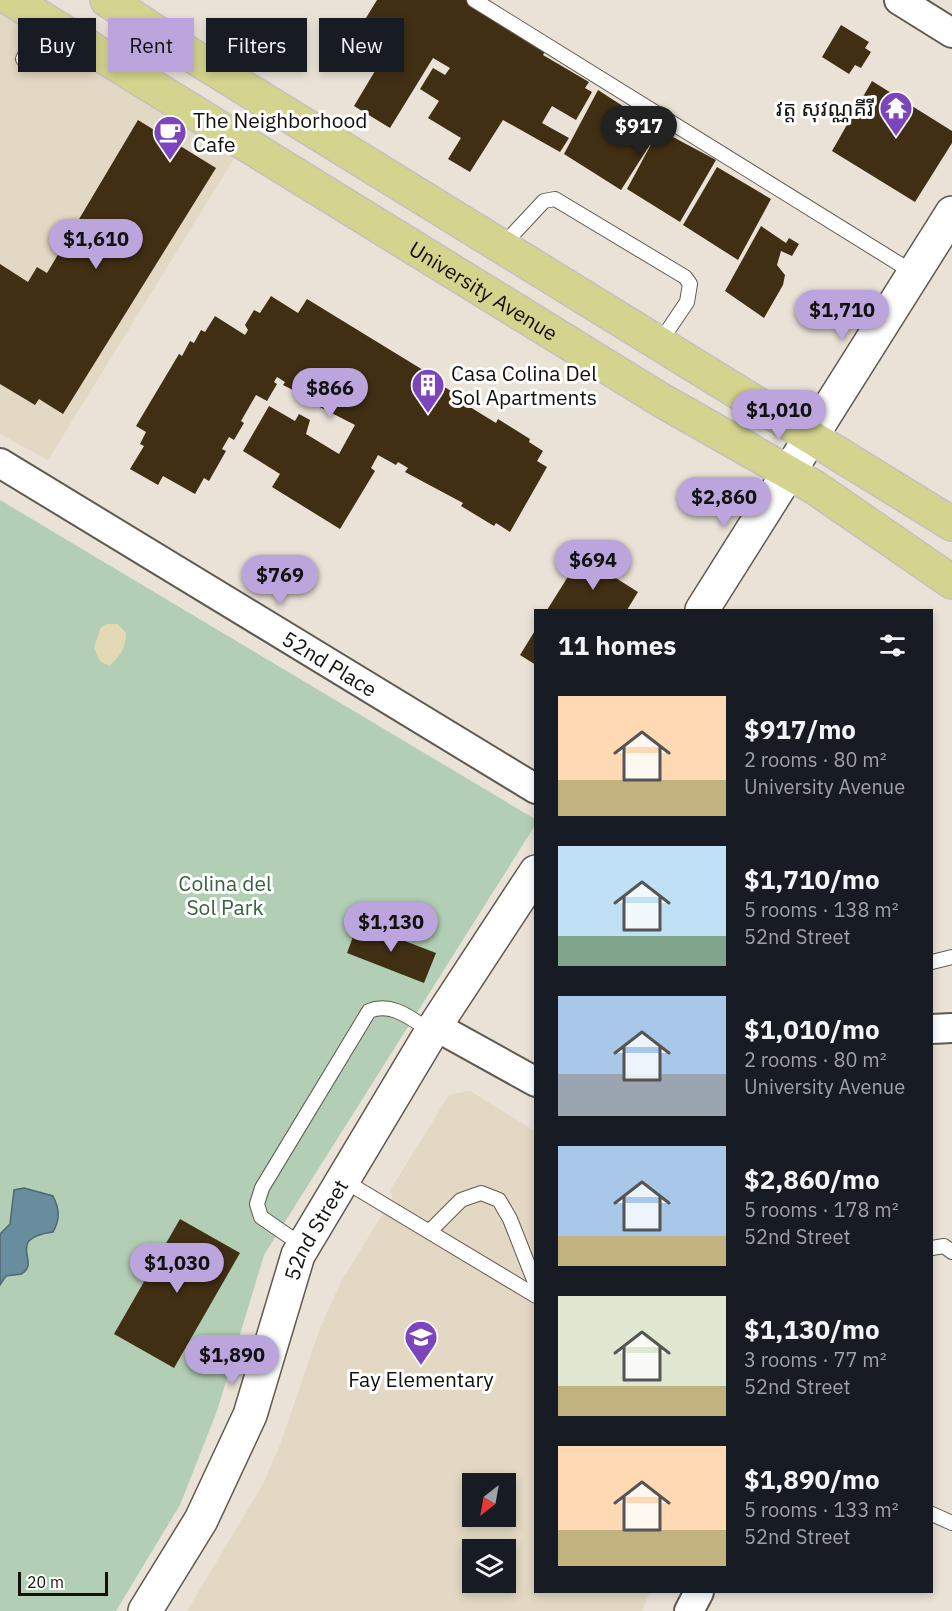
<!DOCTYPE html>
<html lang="en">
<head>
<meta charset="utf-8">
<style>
	:root { --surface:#171b24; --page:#242831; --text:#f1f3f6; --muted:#9ea1a6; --accent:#bca5dc }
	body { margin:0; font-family:"IBM Plex Sans","Noto Sans Khmer",sans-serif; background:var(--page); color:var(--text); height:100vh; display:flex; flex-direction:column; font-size:22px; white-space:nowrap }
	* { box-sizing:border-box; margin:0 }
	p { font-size:20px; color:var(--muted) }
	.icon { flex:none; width:33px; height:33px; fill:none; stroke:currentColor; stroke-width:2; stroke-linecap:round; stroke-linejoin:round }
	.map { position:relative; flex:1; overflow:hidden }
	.sheet { position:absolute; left:534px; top:609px; width:399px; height:984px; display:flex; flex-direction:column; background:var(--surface); border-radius:0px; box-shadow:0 3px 9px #0003 }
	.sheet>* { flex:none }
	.guide { position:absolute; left:18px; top:18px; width:426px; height:54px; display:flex; gap:12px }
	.needle { width:39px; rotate:211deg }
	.buttons { position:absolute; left:462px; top:1473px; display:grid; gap:12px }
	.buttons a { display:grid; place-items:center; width:54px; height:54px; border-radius:0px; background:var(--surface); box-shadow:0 3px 9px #0003; font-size:30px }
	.scale { position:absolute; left:18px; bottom:15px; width:90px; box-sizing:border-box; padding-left:6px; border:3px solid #13100d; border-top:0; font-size:16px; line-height:21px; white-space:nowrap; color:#13100d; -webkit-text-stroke:4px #fff; paint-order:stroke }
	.price { position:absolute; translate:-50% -51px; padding:0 14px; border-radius:21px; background:var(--accent); color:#111; font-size:20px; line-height:39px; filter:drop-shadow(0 2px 3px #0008) }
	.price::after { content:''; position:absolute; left:50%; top:36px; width:18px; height:14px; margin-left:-9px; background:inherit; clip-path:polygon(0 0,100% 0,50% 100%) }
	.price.on { background:#222; color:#fff }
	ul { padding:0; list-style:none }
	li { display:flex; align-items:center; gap:18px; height:150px; padding:0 24px }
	li span { display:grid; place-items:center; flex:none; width:168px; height:120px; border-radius:0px; color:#555 }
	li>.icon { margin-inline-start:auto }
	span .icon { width:72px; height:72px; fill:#fffc; stroke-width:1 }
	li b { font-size:26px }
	h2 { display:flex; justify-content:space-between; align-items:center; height:72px; padding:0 24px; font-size:26px }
	.chip { padding:0 21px; border-radius:0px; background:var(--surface); box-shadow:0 3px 9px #0003; font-size:21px; line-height:54px }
	.chip.on { background:var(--accent); color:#111 }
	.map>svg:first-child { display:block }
	.commercial { fill:#e2d8c3; fill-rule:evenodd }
	.green { fill:#b2cfb5 }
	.sand { fill:#e3dab5 }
	.water { fill:#688d9e; stroke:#4e6872; stroke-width:1.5 }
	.building { fill:#412f14 }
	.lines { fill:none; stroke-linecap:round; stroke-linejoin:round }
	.service-casing { stroke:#60594f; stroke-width:16 }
	.minor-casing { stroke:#60594f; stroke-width:32 }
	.tertiary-casing { stroke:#60594f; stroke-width:36 }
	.primary-casing { stroke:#c2c1c0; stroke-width:36 }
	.service { stroke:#fff; stroke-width:14 }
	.minor { stroke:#fff; stroke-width:28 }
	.tertiary { stroke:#fff; stroke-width:33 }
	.primary { stroke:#d4d48e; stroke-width:33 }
	.labels { text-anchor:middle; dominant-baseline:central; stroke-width:6; stroke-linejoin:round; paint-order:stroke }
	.poi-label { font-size:21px; fill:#13100d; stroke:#fff; text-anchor:start }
	.street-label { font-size:21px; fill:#13100d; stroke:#fff }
	.park-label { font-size:21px; fill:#36633e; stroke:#fff }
</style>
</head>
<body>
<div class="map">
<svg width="952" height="1611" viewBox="0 0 952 1611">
	<rect width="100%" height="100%" fill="#eae2d7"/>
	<!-- commercial -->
	<g class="commercial">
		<path d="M0,12L235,157L48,460L0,434Z"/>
		<path d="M470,1091L535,1131L536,1592H650L642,1611H187L263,1484L280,1445L320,1328L342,1280L392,1199L391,1189L449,1095ZM472,1484H506V1516H472ZM472,1550H506V1582H472Z"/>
	</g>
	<!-- green -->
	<path class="green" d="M0,500L535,819L536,824L264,1255L217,1411L180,1505L116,1611H0Z"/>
	<!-- sand -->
	<path class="sand" d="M106,624H118L126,633C126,647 120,657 109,666L100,661L94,648L100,629Z"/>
	<!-- water -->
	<path class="water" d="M24,1188L53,1196C60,1210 60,1219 53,1232C3,1239 43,1263 21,1274C17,1275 11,1275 6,1276L0,1285V1234L10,1224L14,1190Z"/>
	<!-- building -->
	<g class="building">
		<path d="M377,0H467L546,49L543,55L589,82L585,88L592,92L576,120L552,106L542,123L569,138L560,152L503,120L470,172L448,159L461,138L428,118L439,101L420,89L433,68L445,75L450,68L433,58L390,128L354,106L375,71L345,52Z"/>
		<path d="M841,25L869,42L865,48L871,52L861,68L855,65L849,74L822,57Z"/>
		<path d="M872,81L952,131V143L915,202L832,151Z"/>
		<path d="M598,90L660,130L716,160L680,222L627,189L655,137L621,190L564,154Z"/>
		<path d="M138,120L216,168L63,414L39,399L35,405L0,384V264L28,282L37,267L47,273Z"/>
		<path d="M717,167L771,199L738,260L683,225Z"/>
		<path d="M761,226L786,243L789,238L799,244L792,256L781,251L777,265L785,275L783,285L764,318L725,291Z"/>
		<path d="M271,296L298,313L307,299L423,370L418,378L425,383L427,379L440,387L441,385L473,404L470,407L496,423L498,419L530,439L529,442L543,451L537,461L547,467L510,532L496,523L494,526L461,506L463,503L405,472L408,468L398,462L396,465L378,455L371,468L375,471L340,529L272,487L280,474L243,451L269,406L295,421L299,414L310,420L306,434L339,454L355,425L312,403L313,400L283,385L285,382L277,377L274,382L277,384L267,401L256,395L241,421L244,423L234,440L229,437L222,449L226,451L209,481L204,478L195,494L163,476L158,485L130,469L144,446L140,444L146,432L136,426L179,354L182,356L190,341L194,343L201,330L205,332L215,316L245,335L248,330L245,325L254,310L260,313Z"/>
		<path d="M581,556L638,592L627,610H547Z"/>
		<path d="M536,629V665L520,655Z"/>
		<path d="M358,923L436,953L424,983L347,953Z"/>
		<path d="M180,1219L240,1253L174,1368L114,1334Z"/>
	</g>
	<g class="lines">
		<defs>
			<g id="service">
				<path d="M474,0L914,273"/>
				<path d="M23,59L43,19"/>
				<path d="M502,246L544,201L555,199L685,277L690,284L687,302L660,342"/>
				<path d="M932,962L952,957"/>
				<path d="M343,1180L536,1296"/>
				<path d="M430,1231L461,1200L481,1193L499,1200L510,1219L536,1285"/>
				<path d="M303,1246L261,1217L257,1204L262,1188L369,1011C392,1001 413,1020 432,1032"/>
				<path d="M932,1248L944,1246L952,1252"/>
				<path d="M932,1514L952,1523"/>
			</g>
			<g id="minor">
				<path d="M899,0L952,33"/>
				<path id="s1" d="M0,463L536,789"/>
				<path d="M435,1026L536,1082"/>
				<path d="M932,1029L952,1028"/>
				<path d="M689,1611L699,1592"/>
			</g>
			<g id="tertiary">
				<path d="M702,610L952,213"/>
				<path id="s2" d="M145,1611L201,1520L250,1415L298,1255L435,1026L536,872"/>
			</g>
			<g id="primary">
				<path id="s3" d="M12,0L661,400L814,487L952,582"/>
				<path d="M107,0L191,55L952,524"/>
			</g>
		</defs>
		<!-- service casing -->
		<use href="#service" class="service-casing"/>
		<!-- minor casing -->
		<use href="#minor" class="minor-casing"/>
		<!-- tertiary casing -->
		<use href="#tertiary" class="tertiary-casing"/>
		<!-- primary casing -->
		<use href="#primary" class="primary-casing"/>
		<!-- service -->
		<use href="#service" class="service"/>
		<!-- minor -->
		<use href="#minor" class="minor"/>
		<!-- tertiary -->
		<use href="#tertiary" class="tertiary"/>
		<!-- primary -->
		<use href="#primary" class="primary"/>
	</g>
	<!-- icons -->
	<defs>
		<symbol id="temple-pin" viewBox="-11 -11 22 30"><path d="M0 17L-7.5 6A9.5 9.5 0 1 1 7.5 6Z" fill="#7c45bc" stroke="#fff"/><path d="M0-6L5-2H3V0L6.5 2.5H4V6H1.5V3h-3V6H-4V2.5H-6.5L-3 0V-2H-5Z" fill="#fff"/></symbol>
		<symbol id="cafe-pin" viewBox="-11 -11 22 30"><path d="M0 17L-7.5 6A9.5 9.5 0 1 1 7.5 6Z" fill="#7c45bc" stroke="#fff"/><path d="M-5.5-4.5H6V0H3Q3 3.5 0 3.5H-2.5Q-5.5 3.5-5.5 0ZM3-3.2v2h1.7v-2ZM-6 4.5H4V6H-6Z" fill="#fff"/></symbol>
		<symbol id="building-pin" viewBox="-11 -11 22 30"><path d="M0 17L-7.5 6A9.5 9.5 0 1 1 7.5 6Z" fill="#7c45bc" stroke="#fff"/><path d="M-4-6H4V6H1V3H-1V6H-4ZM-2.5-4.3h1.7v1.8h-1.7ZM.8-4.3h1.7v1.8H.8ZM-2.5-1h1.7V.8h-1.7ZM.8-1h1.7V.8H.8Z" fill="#fff"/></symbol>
		<symbol id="school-pin" viewBox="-11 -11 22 30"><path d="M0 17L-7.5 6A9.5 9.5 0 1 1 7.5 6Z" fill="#7c45bc" stroke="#fff"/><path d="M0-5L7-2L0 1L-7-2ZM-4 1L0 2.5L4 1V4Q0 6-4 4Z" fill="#fff"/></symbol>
	</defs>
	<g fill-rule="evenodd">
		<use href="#temple-pin" x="877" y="89" width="38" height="52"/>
		<use href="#cafe-pin" x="151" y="113" width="38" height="52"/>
		<use href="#building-pin" x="409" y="366" width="38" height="52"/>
		<use href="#school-pin" x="402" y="1318" width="38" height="52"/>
	</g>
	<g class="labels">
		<!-- poi labels -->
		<g class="poi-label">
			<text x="873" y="108" text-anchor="end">វត្ត សុវណ្ណគីរី</text>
			<text x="193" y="120">The Neighborhood<tspan x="193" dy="24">Cafe</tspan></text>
			<text x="451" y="373">Casa Colina Del<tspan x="451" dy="24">Sol Apartments</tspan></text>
			<text x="421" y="1379" text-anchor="middle">Fay Elementary</text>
		</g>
		<!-- street labels -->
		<g class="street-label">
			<text stroke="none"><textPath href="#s3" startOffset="554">University Avenue</textPath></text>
			<text stroke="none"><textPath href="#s1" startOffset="386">52nd Place</textPath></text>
			<text stroke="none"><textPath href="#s2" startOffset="420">52nd Street</textPath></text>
		</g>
		<!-- park labels -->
		<g class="park-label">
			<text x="225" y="883">Colina del<tspan x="225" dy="24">Sol Park</tspan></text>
		</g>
	</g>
</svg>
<div class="buttons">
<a><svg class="needle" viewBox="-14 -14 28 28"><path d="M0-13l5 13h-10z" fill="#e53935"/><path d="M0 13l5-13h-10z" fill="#9ea1a6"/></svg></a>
<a><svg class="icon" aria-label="layers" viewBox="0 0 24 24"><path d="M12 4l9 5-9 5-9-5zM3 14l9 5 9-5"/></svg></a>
</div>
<div class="scale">20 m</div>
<b class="price on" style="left:639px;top:157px">$917</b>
<b class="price" style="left:96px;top:270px">$1,610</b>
<b class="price" style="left:842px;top:341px">$1,710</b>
<b class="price" style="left:330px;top:419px">$866</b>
<b class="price" style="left:779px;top:441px">$1,010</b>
<b class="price" style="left:724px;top:528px">$2,860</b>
<b class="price" style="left:593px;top:591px">$694</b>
<b class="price" style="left:280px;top:606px">$769</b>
<b class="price" style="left:391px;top:953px">$1,130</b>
<b class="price" style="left:177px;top:1294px">$1,030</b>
<b class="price" style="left:232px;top:1386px">$1,890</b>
<div class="guide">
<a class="chip">Buy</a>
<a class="chip on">Rent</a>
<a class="chip">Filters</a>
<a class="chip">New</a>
</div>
<section class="sheet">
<h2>11 homes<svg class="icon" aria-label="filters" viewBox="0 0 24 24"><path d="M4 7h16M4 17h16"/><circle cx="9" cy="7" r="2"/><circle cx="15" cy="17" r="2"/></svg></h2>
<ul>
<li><span style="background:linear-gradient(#ffd9b3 70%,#c2b280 0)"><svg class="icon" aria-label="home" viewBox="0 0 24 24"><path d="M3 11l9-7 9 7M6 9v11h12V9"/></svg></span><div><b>$917/mo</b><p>2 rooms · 80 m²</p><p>University Avenue</p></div></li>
<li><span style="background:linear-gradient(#bfe0f5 75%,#7fa58c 0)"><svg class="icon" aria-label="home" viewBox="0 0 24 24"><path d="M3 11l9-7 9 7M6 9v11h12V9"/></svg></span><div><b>$1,710/mo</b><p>5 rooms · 138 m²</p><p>52nd Street</p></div></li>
<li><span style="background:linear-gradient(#a9c7e8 65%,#9aa5b1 0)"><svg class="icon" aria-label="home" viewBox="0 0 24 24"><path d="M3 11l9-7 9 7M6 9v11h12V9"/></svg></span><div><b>$1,010/mo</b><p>2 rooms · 80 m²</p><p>University Avenue</p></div></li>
<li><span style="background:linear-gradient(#a9c7e8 75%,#c2b280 0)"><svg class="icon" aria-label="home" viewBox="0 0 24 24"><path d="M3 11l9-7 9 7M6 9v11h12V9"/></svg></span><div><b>$2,860/mo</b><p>5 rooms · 178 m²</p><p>52nd Street</p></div></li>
<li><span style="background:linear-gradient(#dfe7d0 75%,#c2b280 0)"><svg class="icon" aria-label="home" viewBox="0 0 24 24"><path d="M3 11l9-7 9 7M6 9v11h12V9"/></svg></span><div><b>$1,130/mo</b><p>3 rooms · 77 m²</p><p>52nd Street</p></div></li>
<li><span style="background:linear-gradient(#ffd9b3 70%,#c2b280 0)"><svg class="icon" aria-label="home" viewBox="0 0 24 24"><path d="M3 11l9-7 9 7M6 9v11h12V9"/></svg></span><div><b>$1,890/mo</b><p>5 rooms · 133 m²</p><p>52nd Street</p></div></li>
</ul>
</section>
</div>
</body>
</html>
